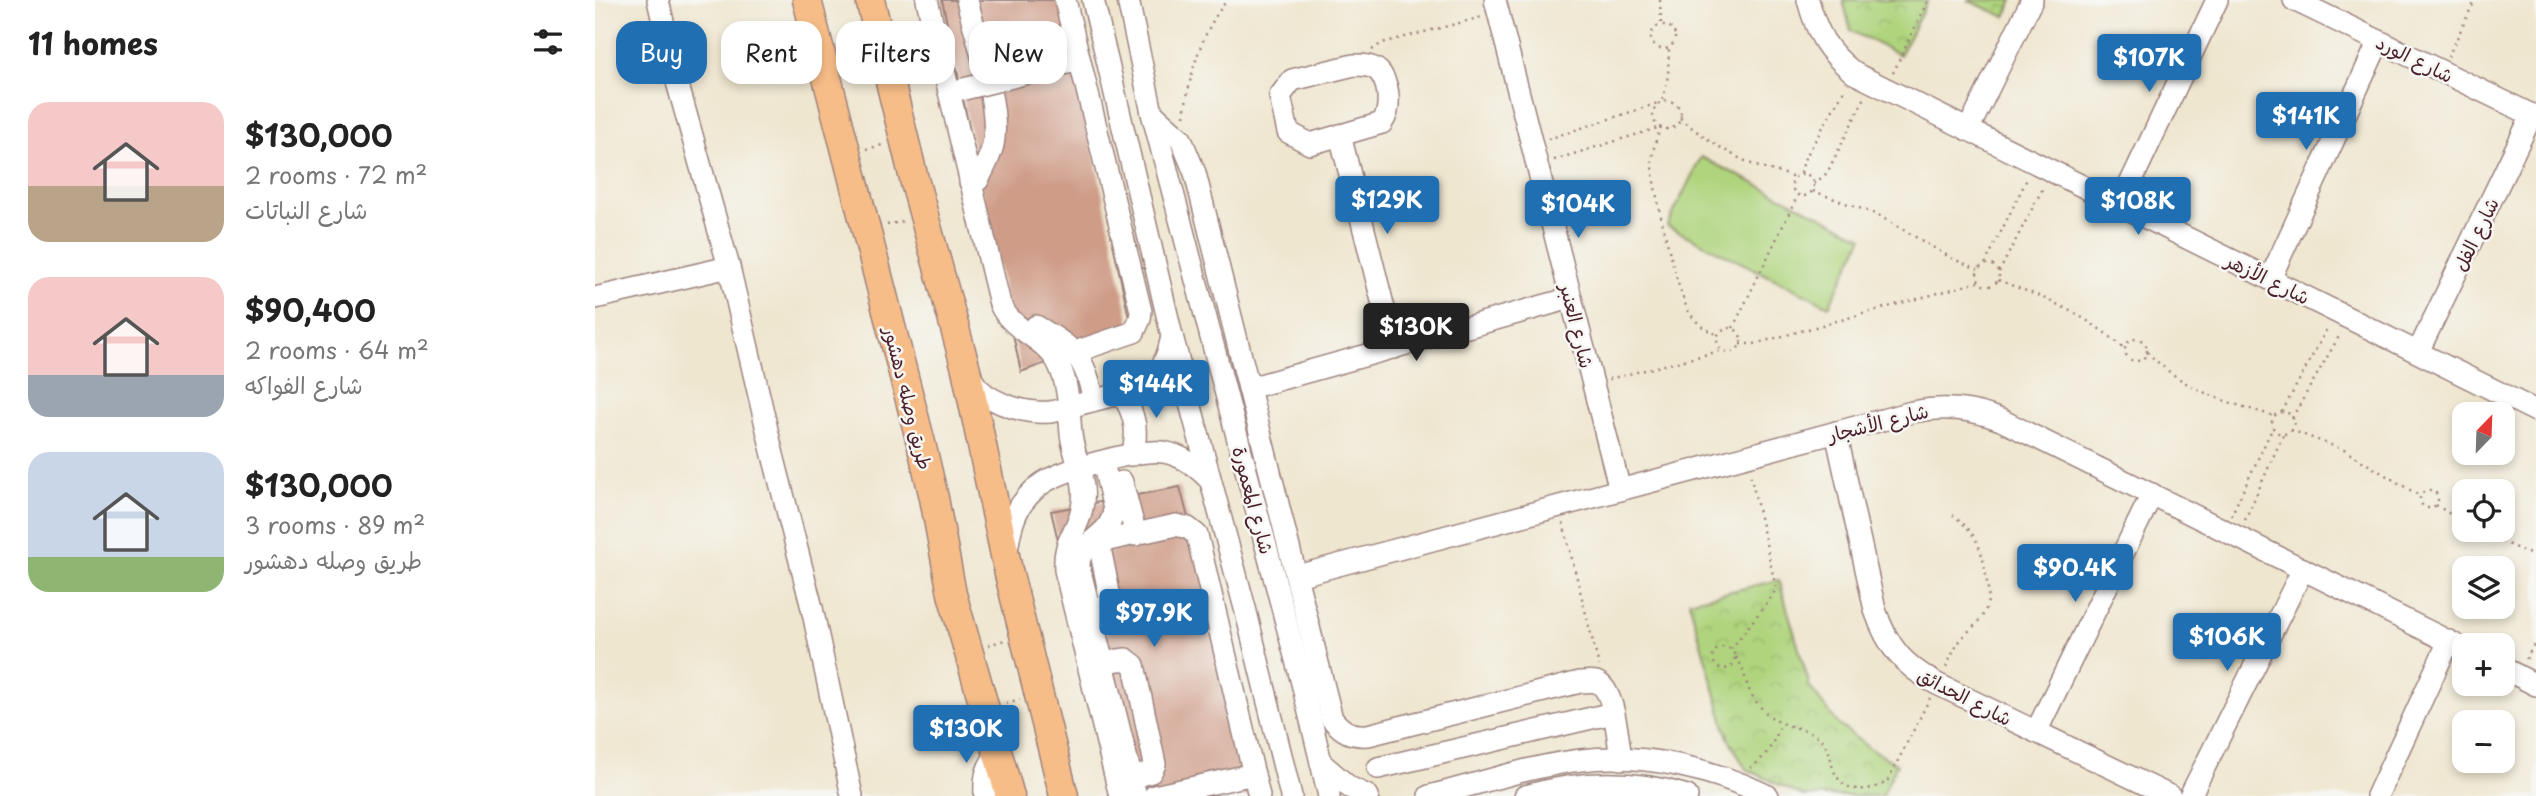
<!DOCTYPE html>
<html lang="en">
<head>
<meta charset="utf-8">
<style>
	:root { --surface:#fff; --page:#f2f2f2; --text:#222; --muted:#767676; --accent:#1f6fb2 }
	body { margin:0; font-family:"Playpen Sans","Playpen Sans Arabic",sans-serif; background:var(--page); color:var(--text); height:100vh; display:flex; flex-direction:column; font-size:26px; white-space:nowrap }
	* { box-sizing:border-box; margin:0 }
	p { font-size:23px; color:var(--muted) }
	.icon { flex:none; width:38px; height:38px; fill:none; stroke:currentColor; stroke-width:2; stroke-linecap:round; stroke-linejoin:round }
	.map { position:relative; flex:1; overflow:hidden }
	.sheet { display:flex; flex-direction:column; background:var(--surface); width:595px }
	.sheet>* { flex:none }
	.banner { position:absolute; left:21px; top:21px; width:665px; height:63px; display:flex; gap:14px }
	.needle { width:46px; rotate:23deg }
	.buttons { position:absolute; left:1857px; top:402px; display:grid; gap:14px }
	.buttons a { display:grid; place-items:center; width:63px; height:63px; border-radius:14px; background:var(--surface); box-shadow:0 4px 10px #0003; font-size:35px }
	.price { position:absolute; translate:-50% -60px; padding:0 16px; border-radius:7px; background:var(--accent); color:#fff; font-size:23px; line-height:46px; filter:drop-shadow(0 2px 4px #0008) }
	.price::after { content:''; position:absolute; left:50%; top:42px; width:21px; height:16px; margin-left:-10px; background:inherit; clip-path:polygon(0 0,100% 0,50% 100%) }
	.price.active { background:#222; color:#fff }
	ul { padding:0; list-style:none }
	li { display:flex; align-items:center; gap:21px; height:175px; padding:0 28px }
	li span { display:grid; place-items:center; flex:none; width:196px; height:140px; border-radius:21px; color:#555 }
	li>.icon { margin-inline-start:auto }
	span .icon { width:84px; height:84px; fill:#fffc; stroke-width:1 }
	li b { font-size:30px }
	h2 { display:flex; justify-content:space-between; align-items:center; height:84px; padding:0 28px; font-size:30px }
	.chip { padding:0 24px; border-radius:21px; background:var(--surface); box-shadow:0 4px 10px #0003; font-size:24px; line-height:63px }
	.chip.active { background:var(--accent); color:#fff }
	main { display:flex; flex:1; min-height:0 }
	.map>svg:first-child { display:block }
	.grass { fill:#afd47d; stroke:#7c7a54; stroke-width:2 }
	.park { fill:url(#park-crowns); stroke:#7c7a54; stroke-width:2 }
	.building { fill:#cf9c88 }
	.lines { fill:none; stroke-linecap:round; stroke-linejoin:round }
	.minor-casing { stroke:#9c827d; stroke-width:24 }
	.major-casing { stroke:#9c827d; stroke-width:31 }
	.path { stroke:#9c827d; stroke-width:2.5; stroke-dasharray:2 5; stroke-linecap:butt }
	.minor { stroke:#fff; stroke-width:21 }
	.major { stroke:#f7bd88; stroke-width:28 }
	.minor-bridge-casing { stroke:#9c827d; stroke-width:24; stroke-linecap:butt }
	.minor-bridge { stroke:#fff; stroke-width:21 }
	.labels { text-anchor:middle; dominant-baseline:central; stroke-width:5; stroke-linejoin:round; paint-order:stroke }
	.street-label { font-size:19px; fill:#4a1f2b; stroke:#f6f6f2 }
</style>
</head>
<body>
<main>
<section class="sheet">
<h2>11 homes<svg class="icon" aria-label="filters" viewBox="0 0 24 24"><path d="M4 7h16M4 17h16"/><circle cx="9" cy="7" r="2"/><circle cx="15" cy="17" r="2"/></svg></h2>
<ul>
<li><span style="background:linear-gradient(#f6c9c9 60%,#b9a48a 0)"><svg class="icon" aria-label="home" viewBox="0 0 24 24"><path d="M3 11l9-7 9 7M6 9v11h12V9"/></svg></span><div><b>$130,000</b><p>2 rooms · 72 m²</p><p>شارع النباتات</p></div></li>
<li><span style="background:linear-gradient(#f6c9c9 70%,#9aa5b1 0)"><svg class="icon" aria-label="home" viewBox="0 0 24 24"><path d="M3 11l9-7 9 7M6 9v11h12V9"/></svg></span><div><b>$90,400</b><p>2 rooms · 64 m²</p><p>شارع الفواكه</p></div></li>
<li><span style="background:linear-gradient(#c9d6e8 75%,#8fb573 0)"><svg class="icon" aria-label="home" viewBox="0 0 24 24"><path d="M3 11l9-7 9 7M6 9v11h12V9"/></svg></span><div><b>$130,000</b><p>3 rooms · 89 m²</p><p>طريق وصله دهشور</p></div></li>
</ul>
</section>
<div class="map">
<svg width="1941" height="796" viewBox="0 0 1941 796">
	<defs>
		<pattern id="park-crowns" width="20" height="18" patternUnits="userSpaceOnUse" patternTransform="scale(1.75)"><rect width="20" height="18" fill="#afd47d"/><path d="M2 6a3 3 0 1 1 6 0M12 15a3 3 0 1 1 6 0" fill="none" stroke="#98b66c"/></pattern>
	</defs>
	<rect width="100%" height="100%" fill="#f6f6f2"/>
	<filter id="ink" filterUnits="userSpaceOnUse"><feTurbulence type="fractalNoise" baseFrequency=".0143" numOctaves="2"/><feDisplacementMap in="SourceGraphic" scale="14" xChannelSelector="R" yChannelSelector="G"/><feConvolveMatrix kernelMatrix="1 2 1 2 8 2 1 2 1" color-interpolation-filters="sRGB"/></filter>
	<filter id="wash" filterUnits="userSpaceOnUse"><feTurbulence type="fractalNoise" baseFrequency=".00686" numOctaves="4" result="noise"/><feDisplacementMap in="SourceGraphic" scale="28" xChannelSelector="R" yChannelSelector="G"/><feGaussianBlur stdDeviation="1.57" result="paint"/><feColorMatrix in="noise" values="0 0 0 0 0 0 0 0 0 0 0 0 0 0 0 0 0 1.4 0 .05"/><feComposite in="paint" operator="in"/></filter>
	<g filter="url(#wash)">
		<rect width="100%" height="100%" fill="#efe6cf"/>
		<!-- grass -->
		<path class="grass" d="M1106,157L1268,237L1234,306L1072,226Z"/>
		<!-- park -->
		<g class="park">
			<path d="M1248,0H1333L1305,55L1256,31Z"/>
			<path d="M1372,0H1418L1410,17Z"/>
			<path d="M1184,580L1215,687L1244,725L1274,748L1302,764L1287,796H1208L1151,769L1133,738L1094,601Z"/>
		</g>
		<g id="blocks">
			<!-- building -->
			<g class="building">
				<path d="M347,0H466L537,332L426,372Z"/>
				<path d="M585,487L666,796H524L456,511Z"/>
			</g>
		</g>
	</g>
	<g filter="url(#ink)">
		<use href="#blocks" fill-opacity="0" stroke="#9c827d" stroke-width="2"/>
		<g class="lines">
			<defs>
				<g id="minor">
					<path d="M63,0L82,82L134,267L177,451L217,608L257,796"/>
					<path d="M332,0L405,304C417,332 451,337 464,365C474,386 474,411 476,434C479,459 493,482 487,508C482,534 468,538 470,570L525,796"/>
					<path d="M372,0C381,38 406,109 398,145C395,158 389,169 383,180L375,182"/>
					<path d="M498,0L577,336L651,612L696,796"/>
					<path d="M533,0L557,113L707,683L734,796"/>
					<path d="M900,0L1025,490"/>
					<path d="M1213,0C1222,34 1232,51 1259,73L1941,411"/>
					<path d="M1699,0L1941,117"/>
					<path d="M759,65C768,65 780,65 786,74C795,88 796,110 787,123L715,144L693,132L685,96L697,80Z"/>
					<path d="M409,79L484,60"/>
					<path d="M557,113L586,139L600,173L737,719C748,732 756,736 773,735L985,682C990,682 997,681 1001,682C1020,688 1023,741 1026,759"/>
					<path d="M1373,130L1437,0"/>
					<path d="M745,135L799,348"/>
					<path d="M1525,205L1622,0"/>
					<path d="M1675,279L1784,41"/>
					<path d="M0,298L134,267"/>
					<path d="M441,326C481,350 488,354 499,400"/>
					<path d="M1823,352L1937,115"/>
					<path d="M468,356L539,332L545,319L546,311L470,0"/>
					<path d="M372,371C376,377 379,384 384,389C400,405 433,414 455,412C469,410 483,404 497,401C542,389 567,389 577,336"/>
					<path d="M654,388L976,298"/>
					<path d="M527,394C540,414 544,432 537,455"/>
					<path d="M1241,432L1280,610C1293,648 1308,665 1342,684L1575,796"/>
					<path d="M508,462L519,509C516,540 484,537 484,567L541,796"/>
					<path d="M527,482L541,535"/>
					<path d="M491,545L581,525L593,528L602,535L664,796"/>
					<path d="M412,551C414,536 418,517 426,505C434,494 446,482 459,477C481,467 545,449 568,452C587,455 601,466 614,479"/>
					<path d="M702,576L1317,412C1350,406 1375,408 1406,420L1869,649"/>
					<path d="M495,610L511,606L516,602L504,543"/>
					<path d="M508,662L531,659L539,665L560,764L556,772L537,778"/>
					<path d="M1908,668L1941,685"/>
					<path d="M1441,732L1557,494"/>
					<path d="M726,763L754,787L773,796"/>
					<path d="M783,768L1018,713"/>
					<path d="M390,796C389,777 391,767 404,752"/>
					<path d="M559,796L659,774"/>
					<path d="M834,796C884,784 935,766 986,760C1047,752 1118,769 1173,796"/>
					<path d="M930,796C983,781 1039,779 1092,796"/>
					<path d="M1595,796L1708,569"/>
					<path d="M1782,796L1854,641"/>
				</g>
				<g id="major">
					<path d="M212,0L326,443L339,498L357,594L415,796"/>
					<path d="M275,0L319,179L371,369L413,570L469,796"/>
				</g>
			</defs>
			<!-- minor casing -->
			<use href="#minor" class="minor-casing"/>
			<!-- major casing -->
			<use href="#major" class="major-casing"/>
			<!-- path -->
			<g class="path">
				<path d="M1065,0L1066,25"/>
				<circle cx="1068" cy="37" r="12"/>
				<path d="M777,50L787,43L887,17"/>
				<path d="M1853,57L1880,0"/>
				<path d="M1298,73L1333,0"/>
				<path d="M1068,100L1073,75L1074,48"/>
				<circle cx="1072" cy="115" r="14"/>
				<path d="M589,116C595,73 605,35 632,0"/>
				<path d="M1085,118C1108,137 1133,154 1161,166C1174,171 1186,171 1198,178"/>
				<path d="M1066,127C1061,139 1057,151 1057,164C1057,185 1083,295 1094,312C1101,323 1111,330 1123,335"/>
				<path d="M953,139L1063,103"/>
				<path d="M271,149L288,145"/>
				<path d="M959,160L1066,127"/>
				<path d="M1206,173L1209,160L1251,87"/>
				<circle cx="1208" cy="185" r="11"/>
				<path d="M1219,184L1232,173L1270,97"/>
				<path d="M1218,191L1283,215L1358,259L1383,269"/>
				<path d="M292,225L309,221"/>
				<circle cx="1393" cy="275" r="11"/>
				<path d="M1390,264L1432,179"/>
				<path d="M1404,272L1448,188"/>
				<path d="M1403,280C1455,300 1487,312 1530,349"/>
				<path d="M1138,328L1203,195"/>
				<circle cx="1134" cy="340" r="12"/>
				<circle cx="1541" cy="350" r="11"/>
				<path d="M1145,344H1159L1383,282"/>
				<path d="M1552,352C1590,391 1628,401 1679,416"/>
				<path d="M1014,379L1129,350"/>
				<path d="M1687,412L1733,327"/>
				<circle cx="1688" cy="423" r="11"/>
				<path d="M1697,418L1746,333"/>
				<path d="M1696,430L1749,450L1825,496"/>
				<circle cx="1834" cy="499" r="9"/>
				<path d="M1841,505L1869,523"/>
				<path d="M1636,516L1678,427"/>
				<path d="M1650,520L1689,433"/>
				<path d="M968,523L1004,666"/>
				<path d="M1881,530L1941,557"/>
				<path d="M393,645L410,640"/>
				<circle cx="1129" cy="658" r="11"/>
				<path d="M1136,649L1178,595L1181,588L1155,473"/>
				<path d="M1141,657C1148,666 1149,676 1153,687C1157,698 1167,710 1176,717C1192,729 1218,727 1229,743C1235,750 1235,760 1238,768C1246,794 1272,793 1292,782L1335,698"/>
				<path d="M1931,659L1941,641"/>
				<path d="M1351,667C1356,657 1360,647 1367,638C1374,630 1384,623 1389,613C1396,600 1393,590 1391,575C1386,546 1382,534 1358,515"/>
				<path d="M411,703L425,699"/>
				<path d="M1155,768C1172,757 1180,741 1186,723"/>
			</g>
			<!-- minor -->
			<use href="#minor" class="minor"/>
			<!-- major -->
			<use href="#major" class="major"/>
			<defs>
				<path id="minor-bridge" d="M369,89L409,79"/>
			</defs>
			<!-- minor-bridge casing -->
			<use href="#minor-bridge" class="minor-bridge-casing"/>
			<!-- minor-bridge -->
			<use href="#minor-bridge" class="minor-bridge"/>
		</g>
	</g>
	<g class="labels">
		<!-- street labels -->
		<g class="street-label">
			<text transform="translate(1820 58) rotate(26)">شارع الورد</text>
			<text transform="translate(1880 234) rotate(-64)">شارع الفل</text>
			<text transform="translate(1673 278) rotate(26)">شارع الأزهر</text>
			<text transform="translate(983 326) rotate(76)">شارع العنبر</text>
			<text transform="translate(314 398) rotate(76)">طريق وصله دهشور</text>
			<text transform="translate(1283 422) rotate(-14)">شارع الأشجار</text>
			<text transform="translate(659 500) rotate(75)">شارع المعمورة</text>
			<text transform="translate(1370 696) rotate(27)">شارع الحدائق</text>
		</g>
	</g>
</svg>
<div class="buttons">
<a><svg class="needle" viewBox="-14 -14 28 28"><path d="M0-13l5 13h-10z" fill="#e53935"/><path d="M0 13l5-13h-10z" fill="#767676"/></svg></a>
<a><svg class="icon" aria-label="locate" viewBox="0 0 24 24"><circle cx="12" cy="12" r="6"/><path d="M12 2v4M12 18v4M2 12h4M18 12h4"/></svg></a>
<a><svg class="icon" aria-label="layers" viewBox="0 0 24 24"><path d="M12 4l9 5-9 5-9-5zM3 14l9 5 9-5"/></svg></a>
<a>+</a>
<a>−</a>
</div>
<b class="price" style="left:1554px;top:94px">$107K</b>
<b class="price" style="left:1711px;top:152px">$141K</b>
<b class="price" style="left:792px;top:236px">$129K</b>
<b class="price" style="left:1543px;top:237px">$108K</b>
<b class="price" style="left:983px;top:240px">$104K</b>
<b class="price active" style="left:821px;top:363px">$130K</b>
<b class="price" style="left:561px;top:420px">$144K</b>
<b class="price" style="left:1480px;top:604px">$90.4K</b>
<b class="price" style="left:559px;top:649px">$97.9K</b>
<b class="price" style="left:1632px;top:673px">$106K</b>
<b class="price" style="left:371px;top:765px">$130K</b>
<div class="banner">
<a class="chip active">Buy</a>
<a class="chip">Rent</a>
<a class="chip">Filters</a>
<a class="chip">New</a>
</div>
</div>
</main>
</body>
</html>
